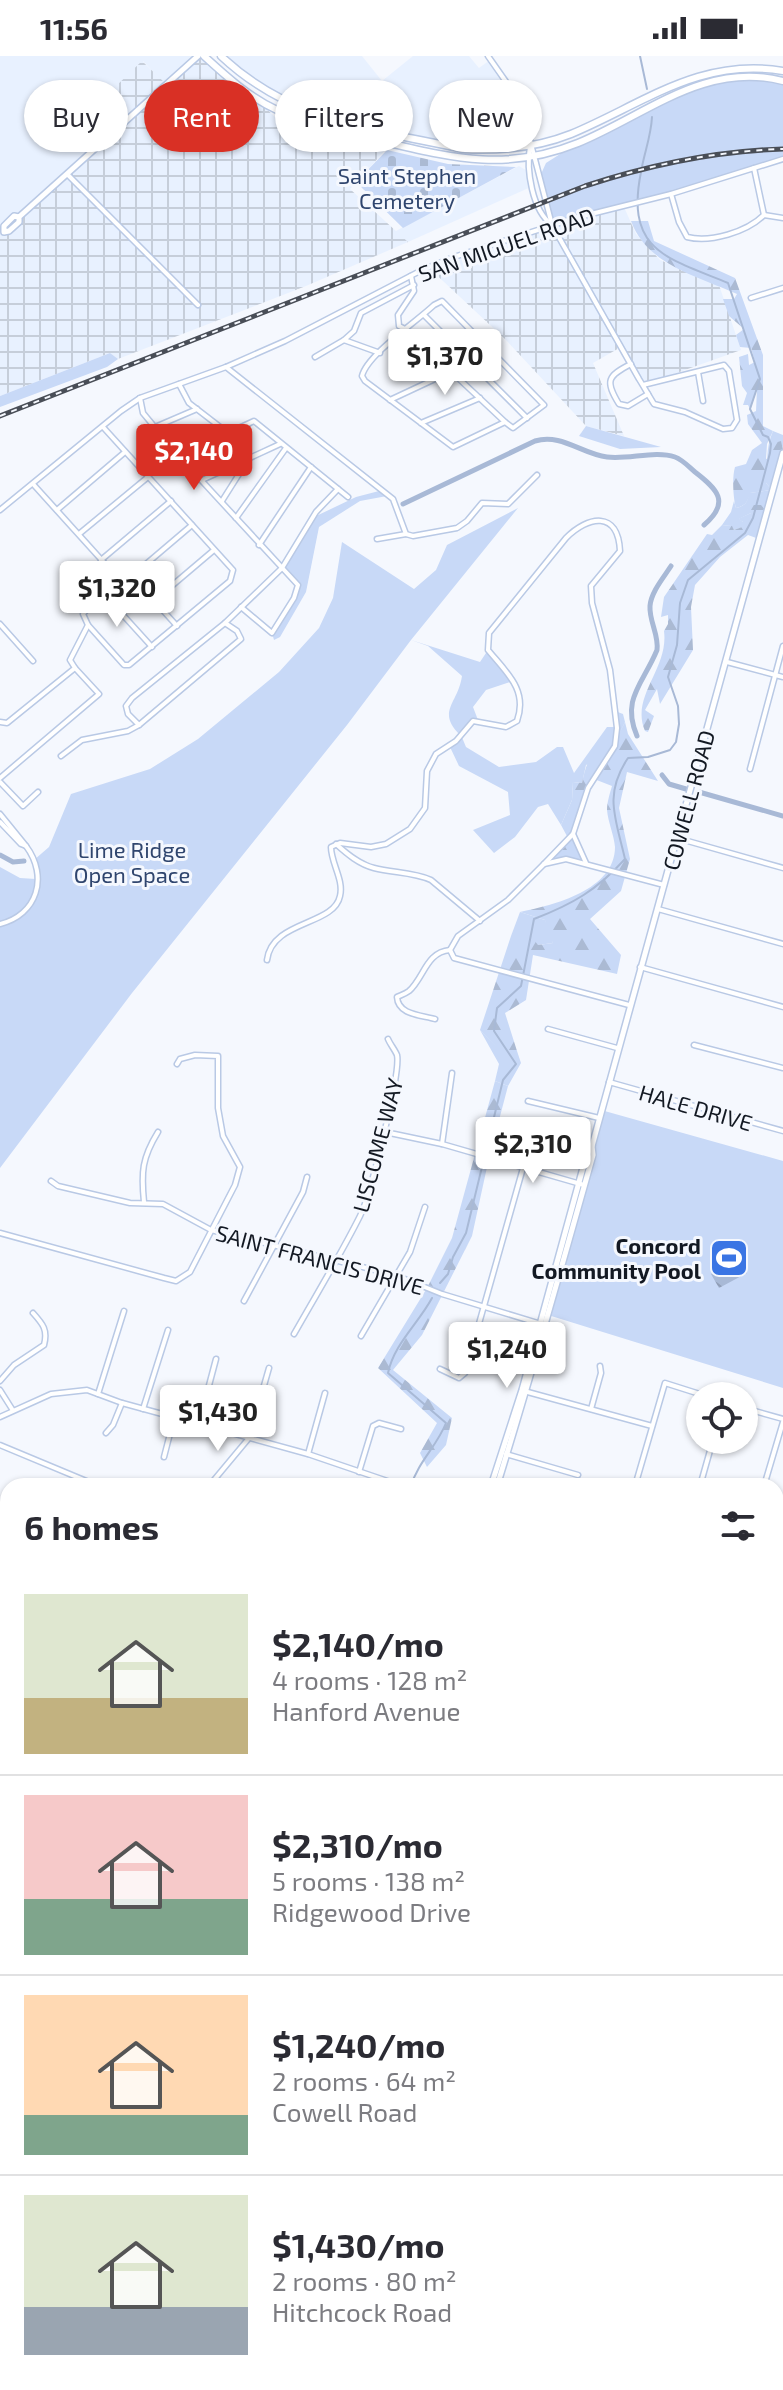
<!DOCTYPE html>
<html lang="en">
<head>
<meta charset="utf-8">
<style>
	:root { --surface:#fff; --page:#f2f2f3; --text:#2b2b33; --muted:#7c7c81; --line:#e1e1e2; --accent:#d93025 }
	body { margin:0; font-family:"Exo 2",sans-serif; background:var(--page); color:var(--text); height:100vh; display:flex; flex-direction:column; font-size:30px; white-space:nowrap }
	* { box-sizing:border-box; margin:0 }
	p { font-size:26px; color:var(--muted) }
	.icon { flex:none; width:44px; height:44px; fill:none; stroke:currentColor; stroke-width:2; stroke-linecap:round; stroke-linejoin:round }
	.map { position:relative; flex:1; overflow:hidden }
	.drawer { position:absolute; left:0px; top:1422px; width:784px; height:912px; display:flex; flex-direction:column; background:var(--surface); border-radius:24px 24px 0 0; box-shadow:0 2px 6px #0004 }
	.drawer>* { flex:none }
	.top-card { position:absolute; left:24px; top:24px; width:736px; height:72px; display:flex; gap:16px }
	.controls { position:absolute; left:686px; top:1326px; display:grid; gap:16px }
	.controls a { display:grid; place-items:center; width:72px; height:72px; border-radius:50%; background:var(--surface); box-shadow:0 2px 6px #0004; font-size:40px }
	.price { position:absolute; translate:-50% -68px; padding:0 18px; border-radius:8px; background:#fff; color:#222; font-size:26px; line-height:52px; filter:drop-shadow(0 2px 4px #0008) }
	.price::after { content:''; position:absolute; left:50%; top:48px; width:24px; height:18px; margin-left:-12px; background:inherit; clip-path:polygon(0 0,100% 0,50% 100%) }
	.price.on { background:var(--accent); color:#fff }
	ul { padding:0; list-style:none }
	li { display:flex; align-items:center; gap:24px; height:200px; padding:0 24px }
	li+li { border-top:2px solid var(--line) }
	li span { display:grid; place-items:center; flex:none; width:224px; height:160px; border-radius:0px; color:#555 }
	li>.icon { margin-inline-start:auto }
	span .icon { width:96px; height:96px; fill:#fffc; stroke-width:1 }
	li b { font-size:34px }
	h2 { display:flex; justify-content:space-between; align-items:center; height:96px; padding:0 24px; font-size:34px }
	.pill { padding:0 28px; border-radius:36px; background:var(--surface); box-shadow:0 2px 6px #0004; font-size:28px; line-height:72px }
	.pill.on { background:var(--accent); color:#fff }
	.status { display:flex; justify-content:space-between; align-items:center; height:56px; padding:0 40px; background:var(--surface); direction:ltr }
	.status svg { height:22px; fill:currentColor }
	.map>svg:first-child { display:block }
	.built { fill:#e8f1ff }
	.industrial { fill:url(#industrial-grid) }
	.green { fill:#c8d9f7 }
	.forest { fill:url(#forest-firs) }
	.cemetery { fill:url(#cemetery-stones) }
	.water { fill:url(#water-waves) }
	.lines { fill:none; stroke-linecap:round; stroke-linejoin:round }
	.stream { stroke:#a8b9d6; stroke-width:2 }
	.canal { stroke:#a8b9d6; stroke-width:5 }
	.minor-casing { stroke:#b9c9e5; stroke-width:7 }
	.tertiary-casing { stroke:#b9c9e5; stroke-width:8 }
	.secondary-casing { stroke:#b9c9e5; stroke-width:9 }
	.minor { stroke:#fff; stroke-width:4 }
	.tertiary { stroke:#fff; stroke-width:5 }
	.secondary { stroke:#fff; stroke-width:6 }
	.rail-casing { stroke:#494e57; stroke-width:5 }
	.rail { stroke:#f5f8fe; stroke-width:2; stroke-dasharray:6; stroke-linecap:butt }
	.labels { text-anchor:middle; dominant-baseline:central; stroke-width:6; stroke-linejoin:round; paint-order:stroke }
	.park-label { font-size:22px; fill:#2f456e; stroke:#f5f8fe }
	.street-label { font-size:22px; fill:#131923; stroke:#f5f8fe }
	.poi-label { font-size:22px; font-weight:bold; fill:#131923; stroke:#f5f8fe; text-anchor:end }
</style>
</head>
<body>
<div class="status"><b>11:56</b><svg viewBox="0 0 49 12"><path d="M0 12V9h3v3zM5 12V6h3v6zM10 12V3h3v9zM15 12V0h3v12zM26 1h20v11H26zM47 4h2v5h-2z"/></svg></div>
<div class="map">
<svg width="783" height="2334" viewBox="0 0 783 2334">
	<defs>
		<pattern id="industrial-grid" width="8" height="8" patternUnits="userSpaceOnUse" patternTransform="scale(2)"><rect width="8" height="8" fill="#e8f1ff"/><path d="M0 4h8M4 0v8" fill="none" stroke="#c6ceda"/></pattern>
		<pattern id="forest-firs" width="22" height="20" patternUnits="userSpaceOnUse" patternTransform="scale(2)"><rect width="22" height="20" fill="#c8d9f7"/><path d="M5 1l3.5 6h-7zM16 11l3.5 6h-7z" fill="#abbad3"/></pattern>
		<pattern id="cemetery-stones" width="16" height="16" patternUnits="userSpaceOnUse" patternTransform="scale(2)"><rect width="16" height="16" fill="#c8d9f7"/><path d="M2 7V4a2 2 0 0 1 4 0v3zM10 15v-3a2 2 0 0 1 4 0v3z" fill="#abbad3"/></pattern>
		<pattern id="water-waves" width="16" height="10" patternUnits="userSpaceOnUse" patternTransform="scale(2)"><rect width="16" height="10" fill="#a8b9d6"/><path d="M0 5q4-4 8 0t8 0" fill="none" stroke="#909eb7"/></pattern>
	</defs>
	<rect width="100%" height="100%" fill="#f5f8fe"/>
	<!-- built -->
	<g class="built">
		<path d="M0,0H198L165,28L143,5L133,56L19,161H14L4,170V176L0,172Z"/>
		<path d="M221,0H362L382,25L413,0H469L479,12L490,4L518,45L527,71L519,85L510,93H463L338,65L284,46Z"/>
		<path d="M519,110L529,116L533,130L408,186L394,176Z"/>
	</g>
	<!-- industrial -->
	<g class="industrial">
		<path d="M198,0H204L257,44L307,91L303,81L305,67L391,88L350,133L408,186L306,230L118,303L110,297L0,340V172L4,176L9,175L19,161L133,55L113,33L142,5L166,28Z"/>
		<path d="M624,151L636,178L660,204L719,229L741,294L643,329L621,291L593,307L624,380L586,370L505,283L428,211L552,169Z"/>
	</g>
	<!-- green -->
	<g class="green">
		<path d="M732,21L783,25V103L671,138L552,169L541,118L546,107L579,86L684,33Z"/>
		<path d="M110,297L118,303L107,311L0,351V340Z"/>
		<path d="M586,370L661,391L620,393L579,380Z"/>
		<path d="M773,375L783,379V394L781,385L783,396L766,455L751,457L739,463L743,466V471L734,474L731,470L722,469L731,456L734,445L736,452C745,450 748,446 749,437L772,434L766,427C768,408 765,393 773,375Z"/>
		<path d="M379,435L387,440L360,445L319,471L306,536L280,581L274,584L272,577L294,542L298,529L282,512L312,462L356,441Z"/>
		<path d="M518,452L411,584L480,606L488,594L513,625L486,634L473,651L478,664L473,665L461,679L466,691L499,711L536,706L557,691H563L574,717L607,671H617L615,655L623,658L625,666L609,699L586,709L582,727L573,726L572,744L561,769L548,748L538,751L515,781L494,797L473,774L510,759L508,736L459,710L450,691L460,679C436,655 458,648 462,620L428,590L411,584L347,669L132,937L0,1112V811L20,822L36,823L34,804L49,791L71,738L150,713L198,683L279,616L319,572L333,542L342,486L414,533L436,514L447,489Z"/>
		<path d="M520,856L545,864L553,887L538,889L511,880Z"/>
		<path d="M480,974L500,994L517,995L521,1007L508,1030L495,1025L499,1008Z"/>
		<path d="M601,1054L783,1105V1332L548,1259L593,1099L592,1090Z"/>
	</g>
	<!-- forest -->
	<g class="forest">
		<path d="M631,165H648L654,185L735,222L763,299V370L773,375L767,388L766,403L772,401L771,388L781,385L783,394L772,401L773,407L769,410L770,421L766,427L772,434L750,437C748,446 745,450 736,452C733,442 732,421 735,411L746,408L752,394L762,387L748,368L747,359L756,355L757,333L750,353L748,349H743L747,337L742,330L739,301L748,298L749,309L755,306L751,292L740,291L736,279L744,273L729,260L723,243H734L737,238C697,220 647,209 631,165Z"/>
		<path d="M752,449H761L766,455L759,483L748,479L720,501L695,529L691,551L693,594L660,648L657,633L645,654L654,660L648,676L645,675C630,640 669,613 664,575L668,568V559L661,561L664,541L707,478L712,479L722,469L732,470L734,474L742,471L743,466L738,463L751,457L749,451Z"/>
		<path d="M625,666L628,678L658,725L627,716L619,752L630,803L621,835L590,863L621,899L617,918L533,899L526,944L505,957L517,995H500L480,974L511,880L530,879L538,889L553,887L546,875L545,864L520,856C554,849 615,834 615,791C614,779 608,766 607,754C607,746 610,737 612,730L594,723L588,732L573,778L586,807L566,803L544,808L568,782L561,769L572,744L573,726L582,727C585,711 591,693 605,685L609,697Z"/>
		<path d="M495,1025L508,1030L489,1102L472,1180L422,1279L393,1314L452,1362L446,1389L427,1411L420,1397L437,1367L378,1312L427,1232L452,1182Z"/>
	</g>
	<!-- cemetery -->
	<path class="cemetery" d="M387,94L448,108L516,111L403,172L356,126Z"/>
	<!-- water -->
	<path class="water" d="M729,1186L747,1217L719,1232L711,1218L725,1210L715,1194Z"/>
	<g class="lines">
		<!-- stream -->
		<g class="stream">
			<path d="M640,0L647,33"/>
			<path d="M440,1227L448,1218L453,1201L466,1177L503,1024L516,1008L494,975L497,952L521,930L534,863C573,848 597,834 625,803C616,763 603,739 628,702L648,701L670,694L676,686L679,668L678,650L668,621L677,589L680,547L688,524L745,477L753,462L770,397L771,388L768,381L763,379L750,353L760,323L728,227C667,202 625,195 641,116C644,97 651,81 652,61"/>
			<path d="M411,1430C418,1406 437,1390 446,1367L388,1317C394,1288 418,1268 432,1242"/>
			<path d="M501,2326L503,2334"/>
		</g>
		<!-- canal -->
		<g class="canal">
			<path d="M403,448L535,385C561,377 582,398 607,401C628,404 655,394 675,401C683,404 689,411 695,416C717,433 731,446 704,469"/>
			<path d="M637,680C621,643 643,628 657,594C659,579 649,565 650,550C651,536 664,521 671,510"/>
			<path d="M662,719L669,728L686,733"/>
			<path d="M699,736L783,760"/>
			<path d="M0,799L13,806L24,805"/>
		</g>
		<defs>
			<g id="minor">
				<path d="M488,0L509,30L523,57L552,169L639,323C644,331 649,340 654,348L685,356L723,373L732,372L737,364L729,315L724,309L643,329"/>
				<path d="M530,90C526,114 532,154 552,169"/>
				<path d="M67,118L198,249"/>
				<path d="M671,138L679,166L687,181C710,187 747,176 764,159L754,112"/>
				<path d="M764,159L783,162"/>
				<path d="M411,220L414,235L398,259L399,270L407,274L505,366"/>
				<path d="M751,242L783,232"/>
				<path d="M442,245L544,349L513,372L505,366L453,391L365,325L362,320C367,299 416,266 434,249Z"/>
				<path d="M424,259L527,362"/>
				<path d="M344,284L354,275L361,257L414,229"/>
				<path d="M315,301L344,284L380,297"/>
				<path d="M631,308C607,320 605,325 619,348L628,350L648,338"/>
				<path d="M226,311L393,443L406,478L413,480L457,472L467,465L482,447L508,448L537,419"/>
				<path d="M698,316L703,345"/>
				<path d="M179,328L189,347L228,377L254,365L348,441"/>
				<path d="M140,342L143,357L177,398L298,529L294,542L272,577L241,551"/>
				<path d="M390,344L452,315"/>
				<path d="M421,367L480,342"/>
				<path d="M155,371L197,353"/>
				<path d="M177,398L228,377"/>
				<path d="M202,424L280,388"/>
				<path d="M33,428L117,521L83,558L88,569L124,609H129L230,525L233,514L103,371"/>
				<path d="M222,445L246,407"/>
				<path d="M0,454L121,355L140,342L226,311L285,285L422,214L454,201L575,162L671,138L783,103"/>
				<path d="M57,454L125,396"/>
				<path d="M236,462L286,392"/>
				<path d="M79,478L148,421"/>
				<path d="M377,483L406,478"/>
				<path d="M259,489L311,411"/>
				<path d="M101,504L171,445"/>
				<path d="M132,520L192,469"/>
				<path d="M117,521L132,520L177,570"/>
				<path d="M103,537L152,591"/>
				<path d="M155,544L214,494"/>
				<path d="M0,568L33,605"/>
				<path d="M727,606L783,621"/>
				<path d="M0,666L7,667L75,612L70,604L88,569"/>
				<path d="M139,669L128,658L126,650L132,642L225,567L282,512L316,456L338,433"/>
				<path d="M61,700L82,684L128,675L139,669L241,583L237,575L225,567"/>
				<path d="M750,713L783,590"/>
				<path d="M0,722L99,638L75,612"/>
				<path d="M0,726L23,750L38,736"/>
				<path d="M0,758L26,790L21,788L0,766"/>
				<path d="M573,778L586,807"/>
				<path d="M677,782L783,812"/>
				<path d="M336,788C347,798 359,808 374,812C393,817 413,816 431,824L480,865"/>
				<path d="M658,853L783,888"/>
				<path d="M0,868C37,859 49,821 26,790"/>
				<path d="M450,894L458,880L508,844L544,808L566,803L664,829"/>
				<path d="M450,894L454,902L629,949"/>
				<path d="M267,904C272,864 334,870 340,840C344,824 331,807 331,791L340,787L371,791L386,788L410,773L425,752L427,715L436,698L456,685L473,665L506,671L517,665C528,634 507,617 488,594L489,577L566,482C588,460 618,454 620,495L591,530L592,547L610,614L617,672L615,690L588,732L573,778L544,808"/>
				<path d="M640,911L783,951"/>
				<path d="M435,963C421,959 398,959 397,941C401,939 405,938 409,935C424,922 426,896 450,894"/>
				<path d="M548,973L617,992"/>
				<path d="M694,989L783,1012"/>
				<path d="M609,1026L783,1075"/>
				<path d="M528,1045L599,1062"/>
				<path d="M385,1076L442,1088L584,1129"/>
				<path d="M442,1088L452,1017"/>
				<path d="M51,1125L58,1130L130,1147L163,1148L211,1174L395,1219L442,1238L541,1268"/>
				<path d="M144,1146C141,1116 142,1102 158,1076"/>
				<path d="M0,1177L164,1222L176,1225L190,1216L235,1129L240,1111L223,1080L218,1052V1000L195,999L180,1003L177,1008"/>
				<path d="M244,1245L303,1136L307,1121"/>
				<path d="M294,1278C316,1239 340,1200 360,1160C370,1140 401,1017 397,999C395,994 390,988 388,983"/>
				<path d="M361,1280L410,1196L425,1151"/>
				<path d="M440,1313L459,1322L465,1317L523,1112"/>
				<path d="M0,1325L14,1309L44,1289C48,1274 43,1268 33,1257"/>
				<path d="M0,1334L12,1353"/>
				<path d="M524,1335L652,1370"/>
				<path d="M98,1338L124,1255"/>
				<path d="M744,1352L783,1363"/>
				<path d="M143,1353L168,1274"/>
				<path d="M591,1353L601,1317L600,1310"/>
				<path d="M0,1361L51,1338L87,1334L122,1347L308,1398L402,1430"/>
				<path d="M199,1367L216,1303"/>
				<path d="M106,1377L113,1369L122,1347"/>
				<path d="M0,1389L96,1429"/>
				<path d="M308,1398L325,1337"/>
				<path d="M506,1398L578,1419"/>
				<path d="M164,1401L174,1362"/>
				<path d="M359,1416L373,1370L379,1367L401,1373"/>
				<path d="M209,1430L249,1382L269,1312"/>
				<path d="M635,1430L665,1327L706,1340"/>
				<path d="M700,1430L713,1384"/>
				<path d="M764,1430L783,1366"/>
				<path d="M0,1504L8,1508"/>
				<path d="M778,1522L783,1546"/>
				<path d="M0,1581L8,1585"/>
				<path d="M776,1658L783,1657"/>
				<path d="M0,1703L8,1692"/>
				<path d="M0,1720L8,1724"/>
				<path d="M776,1761L783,1738"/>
				<path d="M776,1858L783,1860"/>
				<path d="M0,1912L8,1919"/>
				<path d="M776,1924L783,1926"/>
				<path d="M0,1970L8,1962"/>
				<path d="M776,1997L783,1999"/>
				<path d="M776,2032L783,2014"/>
				<path d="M0,2081L8,2072"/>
				<path d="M776,2119L783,2122"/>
				<path d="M776,2180L783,2183"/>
				<path d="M0,2209L8,2200"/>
				<path d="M0,2210L8,2216"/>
				<path d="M0,2269L8,2276"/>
				<path d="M68,2326L76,2334"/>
				<path d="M253,2326L258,2334"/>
				<path d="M388,2326L400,2334"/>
				<path d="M554,2326L560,2334"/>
				<path d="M4,2334L17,2326"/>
				<path d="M128,2334L131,2326"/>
				<path d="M198,2334L204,2326"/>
				<path d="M403,2334L408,2326"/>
				<path d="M467,2334L471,2326"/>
				<path d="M626,2334L629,2326"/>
				<path d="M681,2334L684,2326"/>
			</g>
			<g id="tertiary">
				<path d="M19,161L14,160L4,170V176L9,175L19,166V161L198,0"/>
				<path d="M491,1430L522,1334L587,1097L592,1090"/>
				<path d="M497,1430C531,1320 562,1210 593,1099L592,1090L783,397"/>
				<path d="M776,1522L783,1521"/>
				<path d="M0,1996L8,1987"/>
				<path d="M0,2009L8,1999"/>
				<path d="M312,2334L318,2326"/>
			</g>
			<g id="secondary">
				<path d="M204,0C227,21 249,41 277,54C308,70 342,76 376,84C449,101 504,117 578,87C646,59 705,5 783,25"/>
				<path d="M221,0C291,66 372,73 463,93C499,95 536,92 571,78C643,48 700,1 783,15"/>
				<path d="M0,2032L8,2039"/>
				<path d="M0,2047L8,2054"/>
				<path d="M291,2326L295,2334"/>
				<path d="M313,2326L323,2334"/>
				<path d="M329,2326L340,2334"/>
			</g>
		</defs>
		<!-- minor casing -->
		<use href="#minor" class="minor-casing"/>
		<!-- tertiary casing -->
		<use href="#tertiary" class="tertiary-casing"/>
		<!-- secondary casing -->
		<use href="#secondary" class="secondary-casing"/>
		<!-- minor -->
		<use href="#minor" class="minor"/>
		<!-- tertiary -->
		<use href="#tertiary" class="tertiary"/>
		<!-- secondary -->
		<use href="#secondary" class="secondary"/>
		<defs>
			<path id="rail" d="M0,360L585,130C649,109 715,95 783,93"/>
		</defs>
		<!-- rail casing -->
		<use href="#rail" class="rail-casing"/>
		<!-- rail -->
		<use href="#rail" class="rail"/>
	</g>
	<!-- icons -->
	<defs>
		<symbol id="stadium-square" viewBox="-11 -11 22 22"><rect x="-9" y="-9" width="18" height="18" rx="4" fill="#3a75e4" stroke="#f5f8fe"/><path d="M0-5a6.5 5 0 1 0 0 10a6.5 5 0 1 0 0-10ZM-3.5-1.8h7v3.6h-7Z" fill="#fff"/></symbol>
	</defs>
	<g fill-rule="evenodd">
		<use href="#stadium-square" x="707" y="1180" width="44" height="44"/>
	</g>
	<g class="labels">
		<!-- park labels -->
		<g class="park-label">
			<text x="407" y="119">Saint Stephen<tspan x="407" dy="25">Cemetery</tspan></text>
			<text x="132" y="793">Lime Ridge<tspan x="132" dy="25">Open Space</tspan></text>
		</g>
		<!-- street labels -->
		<g class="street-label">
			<text transform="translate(506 188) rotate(-19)">SAN MIGUEL ROAD</text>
			<text transform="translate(688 744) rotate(-75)">COWELL ROAD</text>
			<text transform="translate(696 1051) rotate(16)">HALE DRIVE</text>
			<text transform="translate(377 1089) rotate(-75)">LISCOME WAY</text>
			<text transform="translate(320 1203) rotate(15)">SAINT FRANCIS DRIVE</text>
		</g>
		<!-- poi labels -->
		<g class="poi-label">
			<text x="701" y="1189">Concord<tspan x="701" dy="25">Community Pool</tspan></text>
		</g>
	</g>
</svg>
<div class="controls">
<a><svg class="icon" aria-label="locate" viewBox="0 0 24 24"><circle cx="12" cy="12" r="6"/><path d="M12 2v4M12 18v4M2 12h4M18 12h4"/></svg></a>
</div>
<b class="price" style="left:445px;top:341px">$1,370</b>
<b class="price on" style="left:194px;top:436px">$2,140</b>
<b class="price" style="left:117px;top:573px">$1,320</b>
<b class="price" style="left:533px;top:1129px">$2,310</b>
<b class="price" style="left:507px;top:1334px">$1,240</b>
<b class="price" style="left:218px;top:1397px">$1,430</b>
<div class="top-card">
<a class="pill">Buy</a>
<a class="pill on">Rent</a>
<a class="pill">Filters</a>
<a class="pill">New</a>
</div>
<section class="drawer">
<h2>6 homes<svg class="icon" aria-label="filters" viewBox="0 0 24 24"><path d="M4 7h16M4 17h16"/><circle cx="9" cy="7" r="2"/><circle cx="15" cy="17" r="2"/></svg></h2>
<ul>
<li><span style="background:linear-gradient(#dfe7d0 65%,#c2b280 0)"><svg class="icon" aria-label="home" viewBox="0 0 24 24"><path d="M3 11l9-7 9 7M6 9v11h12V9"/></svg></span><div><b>$2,140/mo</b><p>4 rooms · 128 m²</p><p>Hanford Avenue</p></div></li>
<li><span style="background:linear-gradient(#f6c9c9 65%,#7fa58c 0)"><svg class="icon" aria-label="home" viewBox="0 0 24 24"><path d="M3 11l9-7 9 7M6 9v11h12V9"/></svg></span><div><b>$2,310/mo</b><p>5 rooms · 138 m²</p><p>Ridgewood Drive</p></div></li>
<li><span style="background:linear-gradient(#ffd9b3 75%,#7fa58c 0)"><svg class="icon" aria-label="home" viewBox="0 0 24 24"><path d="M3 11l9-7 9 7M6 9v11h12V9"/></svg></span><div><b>$1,240/mo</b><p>2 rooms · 64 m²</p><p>Cowell Road</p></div></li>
<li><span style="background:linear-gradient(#dfe7d0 70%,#9aa5b1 0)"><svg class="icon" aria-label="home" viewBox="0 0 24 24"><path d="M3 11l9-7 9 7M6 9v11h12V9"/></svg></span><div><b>$1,430/mo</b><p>2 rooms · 80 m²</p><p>Hitchcock Road</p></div></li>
</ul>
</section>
</div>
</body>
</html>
